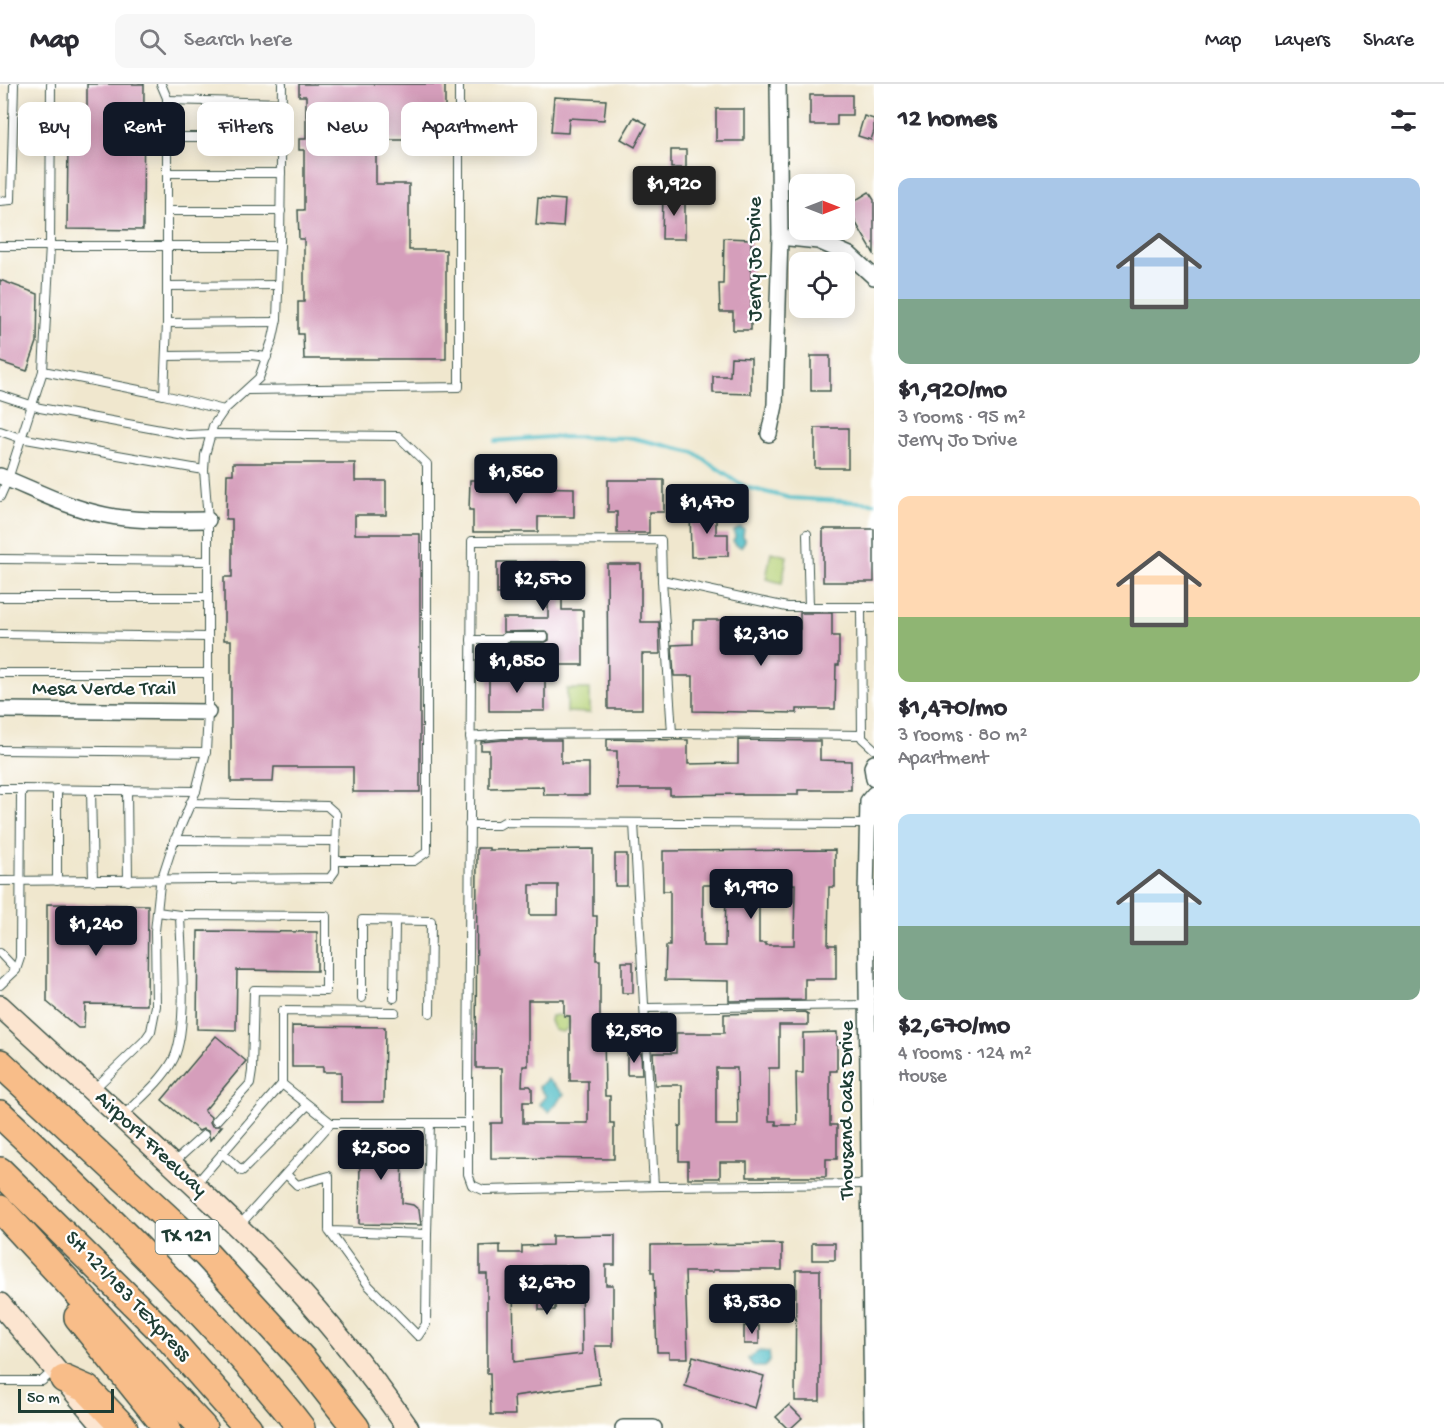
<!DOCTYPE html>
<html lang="en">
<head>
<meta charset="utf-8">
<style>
	:root { --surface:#fff; --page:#f7f7f7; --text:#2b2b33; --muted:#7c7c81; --line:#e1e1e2; --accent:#111827 }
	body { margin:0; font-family:"Gochi Hand",sans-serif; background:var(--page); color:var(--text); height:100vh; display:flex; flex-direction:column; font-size:22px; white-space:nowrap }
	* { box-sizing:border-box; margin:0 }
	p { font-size:20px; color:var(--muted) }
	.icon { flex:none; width:33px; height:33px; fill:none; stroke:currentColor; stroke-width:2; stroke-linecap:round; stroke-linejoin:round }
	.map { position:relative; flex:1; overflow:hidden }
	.panel { display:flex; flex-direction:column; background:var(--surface); width:570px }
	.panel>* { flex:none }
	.guide { position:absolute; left:18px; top:18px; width:570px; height:54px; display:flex; gap:12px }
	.needle { width:39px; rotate:90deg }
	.controls { position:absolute; left:789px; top:90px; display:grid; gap:12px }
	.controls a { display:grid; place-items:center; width:66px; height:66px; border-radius:12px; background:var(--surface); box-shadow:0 3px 15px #0003; font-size:30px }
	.scale { position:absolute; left:18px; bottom:15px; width:96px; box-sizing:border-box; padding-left:6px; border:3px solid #1f3d34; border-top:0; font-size:16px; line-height:21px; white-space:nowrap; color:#1f3d34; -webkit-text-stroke:4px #fff; paint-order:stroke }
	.price { position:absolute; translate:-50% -51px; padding:0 14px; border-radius:6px; background:var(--accent); color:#fff; font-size:20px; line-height:39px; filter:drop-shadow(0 2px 3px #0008) }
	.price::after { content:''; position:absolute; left:50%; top:36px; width:18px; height:14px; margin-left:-9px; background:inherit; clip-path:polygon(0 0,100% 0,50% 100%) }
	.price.current { background:#222; color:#fff }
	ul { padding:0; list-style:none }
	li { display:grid; align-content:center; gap:12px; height:318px; padding:0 24px }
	li span { display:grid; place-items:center; height:186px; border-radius:12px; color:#555 }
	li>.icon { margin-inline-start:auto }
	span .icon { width:108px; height:108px; fill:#fffc; stroke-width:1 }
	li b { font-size:26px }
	h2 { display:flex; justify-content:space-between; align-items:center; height:72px; padding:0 24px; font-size:26px }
	.tag { padding:0 21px; border-radius:12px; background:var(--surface); box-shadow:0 3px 15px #0003; font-size:21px; line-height:54px }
	.tag.current { background:var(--accent); color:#fff }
	header { display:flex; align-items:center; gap:36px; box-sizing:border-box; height:84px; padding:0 30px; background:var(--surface); border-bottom:2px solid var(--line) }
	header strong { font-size:28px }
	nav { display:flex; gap:33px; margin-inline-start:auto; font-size:21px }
	.search { width:420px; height:54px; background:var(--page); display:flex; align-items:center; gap:15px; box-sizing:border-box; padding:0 21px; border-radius:12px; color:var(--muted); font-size:22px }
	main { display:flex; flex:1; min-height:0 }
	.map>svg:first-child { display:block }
	.green { fill:#b6d177; stroke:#6a8756; stroke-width:1.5 }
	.water { fill:#4ebcc5; stroke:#367c7c; stroke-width:1.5 }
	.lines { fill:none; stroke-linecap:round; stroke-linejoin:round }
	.stream { stroke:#4ebcc5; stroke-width:4 }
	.building { fill:#d59ebb; fill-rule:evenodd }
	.service-casing { stroke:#3e564b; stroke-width:10 }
	.minor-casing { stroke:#3e564b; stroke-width:18 }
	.secondary-casing { stroke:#3e564b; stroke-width:24 }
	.motorway-casing { stroke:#3e564b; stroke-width:30 }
	.service { stroke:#fff; stroke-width:8 }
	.minor { stroke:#fff; stroke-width:15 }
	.secondary { stroke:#fce5d0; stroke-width:21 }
	.motorway { stroke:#f8bd89; stroke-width:27 }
	.labels { text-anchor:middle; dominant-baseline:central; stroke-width:4.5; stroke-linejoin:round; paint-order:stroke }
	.shield { fill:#fff; stroke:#627771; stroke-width:1.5 }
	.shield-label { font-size:20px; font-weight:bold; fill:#1f3d34 }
	.street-label { font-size:21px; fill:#1f3d34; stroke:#fff }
</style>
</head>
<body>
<header>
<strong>Map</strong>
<div class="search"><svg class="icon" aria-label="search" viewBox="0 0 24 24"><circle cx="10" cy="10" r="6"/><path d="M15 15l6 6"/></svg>Search here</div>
<nav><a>Map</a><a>Layers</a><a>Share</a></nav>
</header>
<main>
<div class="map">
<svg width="874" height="1344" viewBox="0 0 874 1344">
	<rect width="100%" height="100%" fill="#fff"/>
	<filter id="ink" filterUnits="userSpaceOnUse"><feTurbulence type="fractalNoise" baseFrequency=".0167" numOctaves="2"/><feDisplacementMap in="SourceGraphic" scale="12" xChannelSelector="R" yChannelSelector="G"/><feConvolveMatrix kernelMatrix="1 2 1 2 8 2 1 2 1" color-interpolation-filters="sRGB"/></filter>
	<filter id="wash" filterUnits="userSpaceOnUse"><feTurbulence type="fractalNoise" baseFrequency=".008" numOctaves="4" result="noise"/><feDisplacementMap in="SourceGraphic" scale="24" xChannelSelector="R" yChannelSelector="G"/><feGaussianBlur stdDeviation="1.35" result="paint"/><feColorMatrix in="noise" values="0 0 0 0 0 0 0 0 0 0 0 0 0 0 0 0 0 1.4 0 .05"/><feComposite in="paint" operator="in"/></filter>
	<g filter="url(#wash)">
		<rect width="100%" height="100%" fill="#f0e7ce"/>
		<!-- green -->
		<g class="green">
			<path d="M771,468L787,472L782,499L766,495Z"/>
			<path d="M567,605H590V629L567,628Z"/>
			<path d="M557,931L568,934L569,938L567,945L562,948L554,946L550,937L551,932Z"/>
		</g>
		<!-- water -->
		<g class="water">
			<path d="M740,443L744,445L743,452L745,457L741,463L736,461L733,457L735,453L734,447Z"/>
			<path d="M547,995L564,1010L549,1028L539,1020L546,1012L539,1003Z"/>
			<path d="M759,1267L769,1268L770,1276L765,1283H754L748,1275Z"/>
		</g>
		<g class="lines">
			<!-- stream -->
			<path class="stream" d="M495,357L551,353L633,354L693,368L745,403L790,414L874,419"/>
		</g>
		<g id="blocks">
			<!-- building -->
			<g class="building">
				<path d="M87,0H144L143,146L67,145L68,59H87Z"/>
				<path d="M299,0H445V56H376V100H409V166H446V275H304L303,250H298V218H304V155H299L298,126H304V66H299V55H306V12H299Z"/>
				<path d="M810,11H852V31H837V41H810Z"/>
				<path d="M554,13L606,16L604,36L569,34L568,49L551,48Z"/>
				<rect x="716" y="25" width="28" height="32"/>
				<path d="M864,32L874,35V47L871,56L858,52Z"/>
				<path d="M634,33L647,40L635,63L621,55Z"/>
				<rect x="671" y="66" width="15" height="18"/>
				<path d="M869,108L874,116V170L846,122Z"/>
				<path d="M663,110H685V155H662Z"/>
				<path d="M538,114L565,116L563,143L536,141Z"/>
				<path d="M724,154L751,155V246H733V228H720L719,200H723Z"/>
				<path d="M0,196L38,210L37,258L27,287L0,278Z"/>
				<rect x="811" y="272" width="19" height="35"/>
				<path d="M731,273L751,274V310L713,309V292H730Z"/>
				<rect x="815" y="344" width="33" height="40"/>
				<path d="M233,379H355V397H386V431H355V450H420V708H353V683H274L273,698H231V556H224V493H232V435H226L227,390H233Z"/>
				<path d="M470,396H525V403L574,404V433H538V448H473V426H469Z"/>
				<path d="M608,396H664V428H649V449H617V428H608Z"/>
				<path d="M690,425H716V450H728V472L691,473Z"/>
				<rect x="823" y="445" width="51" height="53"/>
				<path d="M497,478H562V526H583V581H548V570H502V562L508,559H544L549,556V551L545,547L503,548V534H548V510H497Z"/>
				<path d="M607,480H641V538H659L660,570H642V625H608Z"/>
				<path d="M800,529H832V552H839V581H836L835,625H797V629L693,627V592H674L672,561L693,560V536H723V545H800Z"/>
				<rect x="489" y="593" width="56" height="34"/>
				<path d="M607,655L688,656V680L738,679V656L820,657V676L851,677V706H798V711H742V710L670,711V705H617V667H607Z"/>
				<path d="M502,656H561V679H589V711H544L543,703L489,704V666H481V658Z"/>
				<path d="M477,764H489V766L593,765V832H597L596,876H600V945H604L605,1012H610V1039H614V1075L491,1074V1039H502V984H476ZM530,801H558V831H530ZM528,916H564V932H570V997H588V1039H523V1018H532V1004L530,1002H522L523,982H528Z"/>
				<path d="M835,766V803H829L828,861H836V895H805V916L729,917V897L665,896L666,862H670V807H663V767ZM795,800L794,861H766V859H759V801ZM703,801H726L725,862H703Z"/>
				<rect x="615" y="770" width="12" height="32"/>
				<path d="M47,820L148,821L147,921L85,920L84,944H78L47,918Z"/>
				<path d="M198,847L317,848V887L237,886L236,946L197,945Z"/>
				<rect x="622" y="878" width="11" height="31"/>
				<path d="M805,928L808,930V941H779V984H769V1037H776V1041H797L796,989H803V949L837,948V987H830V1041H837V1075H826V1093H747V1078H720V1094H688V1077H679V1042H682V1001H655L653,969H676V949H724V930ZM716,984H737L738,1041H716Z"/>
				<path d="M292,942L385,943L384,1018H341V988H323V983H292Z"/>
				<path d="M216,952L246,977L204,1027L211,1033L210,1038L212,1042H222L210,1056L208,1047L203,1045L199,1047L162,1016Z"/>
				<path d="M627,969H641L642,991H627Z"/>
				<path d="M340,1054L403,1055L402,1119L413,1121L419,1126L421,1141L359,1140L360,1077L349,1075L342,1070Z"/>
				<path d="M615,1151V1181H606V1201H613V1262H595L600,1300L514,1312L515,1331H491L490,1289H487V1190H480V1162L500,1161V1169H522V1162L552,1161V1152ZM542,1182H581L582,1270L514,1278L513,1190L542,1189Z"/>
				<rect x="812" y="1159" width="23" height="17"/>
				<path d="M782,1160V1186H713V1188H685L688,1274H669V1268H657L654,1188H651V1161Z"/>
				<path d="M796,1186H820V1317H795Z"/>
				<rect x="539" y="1208" width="16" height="18"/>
				<rect x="744" y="1242" width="15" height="18"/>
				<path d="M693,1272L764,1292L755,1324L685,1302Z"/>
				<path d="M789,1321L802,1334L791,1344H787L776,1333Z"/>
			</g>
		</g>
	</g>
	<g filter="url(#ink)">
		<use href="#blocks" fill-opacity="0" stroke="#3e564b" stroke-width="1.5"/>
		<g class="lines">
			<defs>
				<g id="service">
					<path d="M161,0L167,14V239L164,311L224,326"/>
					<path d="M167,16L282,19"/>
					<path d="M167,53H282"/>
					<path d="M167,89H281"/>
					<path d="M0,117L11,116L14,0"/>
					<path d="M167,127H281"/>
					<path d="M0,162H50L51,0"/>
					<path d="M167,202L278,201"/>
					<path d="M167,239L276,238"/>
					<path d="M166,272L251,271L267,273"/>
					<path d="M43,287L164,311"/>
					<path d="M248,306L459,303V0"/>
					<path d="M0,311L40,324L188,351L211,350L398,352L427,380V768L414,777H335L336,730L327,722L190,719"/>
					<path d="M0,347L20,354L204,386"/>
					<path d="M0,413L8,395L43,287L50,162H280"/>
					<path d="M807,450L809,523"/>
					<path d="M0,475L208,477"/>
					<path d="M662,496L787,523H874"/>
					<path d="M0,513H207"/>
					<path d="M861,523L862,654L874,665"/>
					<path d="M0,550L208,553"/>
					<path d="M471,556H503L506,553H544"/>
					<path d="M0,589H208"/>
					<path d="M672,649L662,496L661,456L472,457L468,1004V1090L472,1101L483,1106L660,1102L869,1100"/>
					<path d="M470,653L502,650L672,649L862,651"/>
					<path d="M0,666L206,668"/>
					<path d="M0,705H21"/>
					<path d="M57,705V797"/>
					<path d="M91,706L93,797"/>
					<path d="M127,706L128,797"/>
					<path d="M634,739L654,1102"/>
					<path d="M469,741H499L504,738L867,740"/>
					<path d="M174,756L336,757"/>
					<path d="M0,797L330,794L335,787V777"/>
					<path d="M157,828L180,831"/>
					<path d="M0,869L16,886"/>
					<path d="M0,901L16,886L20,874L21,705L196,707"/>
					<path d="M362,914V836L431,837L430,929"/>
					<path d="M394,914L395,837"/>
					<path d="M645,924L868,921"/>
					<path d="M282,1000V927L395,928"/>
					<path d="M94,1005L144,957L151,947L156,922L155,847L160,800L173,760L196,707L206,668L208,628V436L204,386L205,371L213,342L224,326L259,294L273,254L277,235L280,156L282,0"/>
					<path d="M122,1033C138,1016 160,999 172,978C189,950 181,867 180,831L326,832V907L254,906L252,987L250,1000L216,1037"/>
					<path d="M222,1069L242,1087L308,1021"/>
					<path d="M172,1080L204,1051"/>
					<path d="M286,1090L297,1101L329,1092V1147L427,1150L426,1240L418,1252L369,1202L329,1147"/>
					<path d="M196,1100L282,1000L331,1039H468"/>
					<path d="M238,1143L331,1039"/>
					<path d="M427,1150L430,1039"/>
					<path d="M0,1297H42L54,1286"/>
				</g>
				<g id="minor">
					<path d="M780,153L818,157L850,171L874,193"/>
					<path d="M769,350L775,321L780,153L778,0"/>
					<path d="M0,392C35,406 68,424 105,431C138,438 175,436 208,436"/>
					<path d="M0,626L208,628"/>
					<path d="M874,679L872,683L874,695"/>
					<path d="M623,1344H654"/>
					<path d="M872,1344L866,810L868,717L874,710"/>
				</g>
				<g id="secondary">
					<path d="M0,922C79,995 160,1067 237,1142C301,1204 358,1272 408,1344"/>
					<path d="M0,1220L105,1344"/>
				</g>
				<g id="motorway">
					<path d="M0,979L206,1170L303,1276L356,1344"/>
					<path d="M0,1030C62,1088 123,1148 183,1210C224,1253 265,1297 301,1344"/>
					<path d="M0,1087L167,1252L248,1344"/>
					<path d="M0,1125L203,1344"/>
					<path d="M78,1233L167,1344"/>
					<path d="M64,1295L87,1305L124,1344"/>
				</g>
			</defs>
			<!-- service casing -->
			<use href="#service" class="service-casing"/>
			<!-- minor casing -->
			<use href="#minor" class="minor-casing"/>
			<!-- secondary casing -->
			<use href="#secondary" class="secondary-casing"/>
			<!-- motorway casing -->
			<use href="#motorway" class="motorway-casing"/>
			<!-- service -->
			<use href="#service" class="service"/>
			<!-- minor -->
			<use href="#minor" class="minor"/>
			<!-- secondary -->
			<use href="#secondary" class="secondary"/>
			<!-- motorway -->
			<use href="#motorway" class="motorway"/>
		</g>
	</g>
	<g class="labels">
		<!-- shield labels -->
		<rect class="shield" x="155.5" y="1136" width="63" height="34" rx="4.5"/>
		<g class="shield-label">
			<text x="187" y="1153">TX 121</text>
		</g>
		<!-- street labels -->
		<g class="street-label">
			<text transform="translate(756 175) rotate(-90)">Jerry Jo Drive</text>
			<text x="104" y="606">Mesa Verde Trail</text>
			<text transform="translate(848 1026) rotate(-90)">Thousand Oaks Drive</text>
			<text transform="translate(150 1061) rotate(43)">Airport Freeway</text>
			<text transform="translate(127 1213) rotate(46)">SH 121/183 TEXpress</text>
		</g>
	</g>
</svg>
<div class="controls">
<a><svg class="needle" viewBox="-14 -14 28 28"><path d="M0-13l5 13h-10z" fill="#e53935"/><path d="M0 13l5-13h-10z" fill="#7c7c81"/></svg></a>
<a><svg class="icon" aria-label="locate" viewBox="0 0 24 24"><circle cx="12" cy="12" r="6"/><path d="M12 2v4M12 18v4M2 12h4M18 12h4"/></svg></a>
</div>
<div class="scale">50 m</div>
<b class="price current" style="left:674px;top:133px">$1,920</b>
<b class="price" style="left:516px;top:421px">$1,560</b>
<b class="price" style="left:707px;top:451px">$1,470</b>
<b class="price" style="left:543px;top:528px">$2,570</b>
<b class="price" style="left:761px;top:583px">$2,310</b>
<b class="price" style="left:517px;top:610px">$1,850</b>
<b class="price" style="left:751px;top:836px">$1,990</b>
<b class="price" style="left:96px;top:873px">$1,240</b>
<b class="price" style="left:634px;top:980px">$2,590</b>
<b class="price" style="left:381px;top:1097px">$2,500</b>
<b class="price" style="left:547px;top:1232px">$2,670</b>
<b class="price" style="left:752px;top:1251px">$3,530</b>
<div class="guide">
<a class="tag">Buy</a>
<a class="tag current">Rent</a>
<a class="tag">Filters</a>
<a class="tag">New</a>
<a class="tag">Apartment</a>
</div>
</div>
<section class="panel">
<h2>12 homes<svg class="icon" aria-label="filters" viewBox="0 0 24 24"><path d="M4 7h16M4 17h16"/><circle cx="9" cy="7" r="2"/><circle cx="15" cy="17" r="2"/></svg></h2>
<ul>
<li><span style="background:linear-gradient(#a9c7e8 65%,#7fa58c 0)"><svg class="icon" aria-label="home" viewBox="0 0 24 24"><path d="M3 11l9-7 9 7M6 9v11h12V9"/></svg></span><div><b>$1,920/mo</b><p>3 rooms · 95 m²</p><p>Jerry Jo Drive</p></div></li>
<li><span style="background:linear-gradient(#ffd9b3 65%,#8fb573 0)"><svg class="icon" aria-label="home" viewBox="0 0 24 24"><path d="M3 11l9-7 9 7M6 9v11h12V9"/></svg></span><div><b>$1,470/mo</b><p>3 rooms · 80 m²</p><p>Apartment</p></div></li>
<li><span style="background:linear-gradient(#bfe0f5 60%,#7fa58c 0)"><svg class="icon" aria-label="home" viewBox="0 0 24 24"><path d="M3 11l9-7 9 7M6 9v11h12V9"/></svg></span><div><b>$2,670/mo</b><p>4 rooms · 124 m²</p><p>House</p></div></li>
</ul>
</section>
</main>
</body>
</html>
